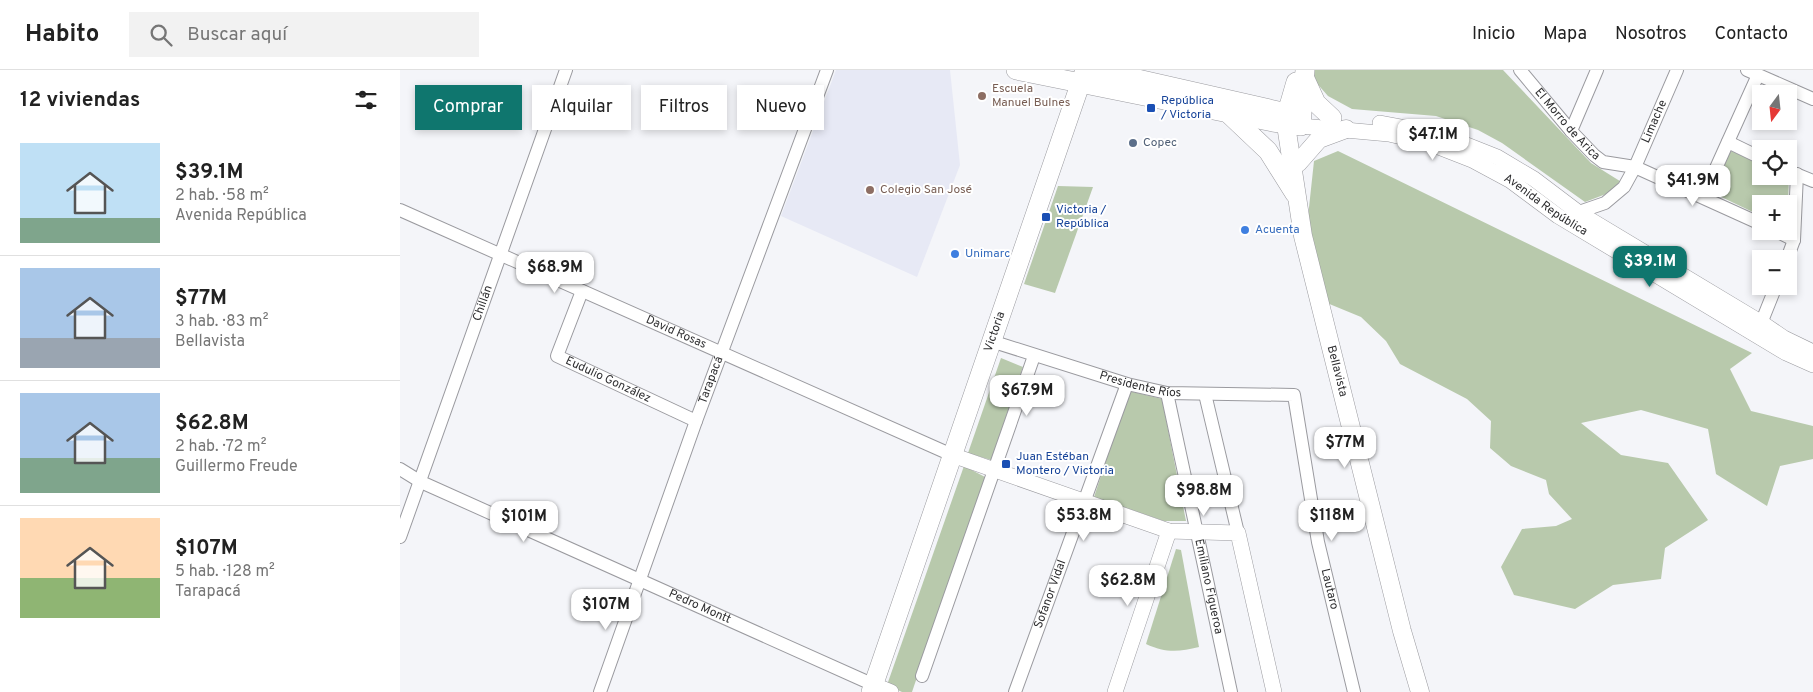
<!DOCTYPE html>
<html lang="es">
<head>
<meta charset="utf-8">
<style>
	:root { --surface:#fff; --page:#f2f2f2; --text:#222; --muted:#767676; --line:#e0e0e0; --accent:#0f766e }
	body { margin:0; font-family:Overpass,sans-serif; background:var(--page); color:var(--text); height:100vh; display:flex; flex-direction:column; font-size:19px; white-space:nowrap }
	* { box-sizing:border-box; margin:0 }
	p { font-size:16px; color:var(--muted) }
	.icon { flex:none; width:28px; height:28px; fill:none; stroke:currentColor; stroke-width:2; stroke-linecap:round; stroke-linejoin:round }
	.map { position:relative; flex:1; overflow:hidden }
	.drawer { display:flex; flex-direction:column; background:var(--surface); width:400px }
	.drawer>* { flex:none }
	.top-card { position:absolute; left:15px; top:15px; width:475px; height:45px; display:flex; gap:10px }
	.needle { width:32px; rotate:195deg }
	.controls { position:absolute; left:1352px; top:15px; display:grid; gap:10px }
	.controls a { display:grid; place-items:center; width:45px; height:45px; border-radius:0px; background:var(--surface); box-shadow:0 2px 8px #0003; font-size:25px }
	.price { position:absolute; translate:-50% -42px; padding:0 11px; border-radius:10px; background:#fff; color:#222; font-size:16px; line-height:32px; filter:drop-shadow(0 1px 2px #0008) }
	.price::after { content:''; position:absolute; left:50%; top:30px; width:15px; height:11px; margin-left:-8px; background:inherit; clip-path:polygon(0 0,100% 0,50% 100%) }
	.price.active { background:var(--accent); color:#fff }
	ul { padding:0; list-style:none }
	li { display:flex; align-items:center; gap:15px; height:125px; padding:0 20px }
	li+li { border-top:1px solid var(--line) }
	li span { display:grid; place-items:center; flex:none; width:140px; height:100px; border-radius:0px; color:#555 }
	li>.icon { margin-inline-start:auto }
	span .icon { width:60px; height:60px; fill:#fffc; stroke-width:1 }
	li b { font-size:21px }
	h2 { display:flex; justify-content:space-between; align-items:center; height:60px; padding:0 20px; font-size:21px }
	.pill { padding:0 18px; border-radius:0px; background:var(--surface); box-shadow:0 2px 8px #0003; font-size:18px; line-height:45px }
	.pill.active { background:var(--accent); color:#fff }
	header { display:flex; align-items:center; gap:30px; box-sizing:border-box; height:70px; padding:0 25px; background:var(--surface); border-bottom:1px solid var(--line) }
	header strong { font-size:24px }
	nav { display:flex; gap:28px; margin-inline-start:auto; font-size:18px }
	.search { width:350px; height:45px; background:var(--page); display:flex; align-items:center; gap:12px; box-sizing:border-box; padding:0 18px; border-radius:0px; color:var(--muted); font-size:19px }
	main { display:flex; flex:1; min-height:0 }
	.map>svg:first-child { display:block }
	.built { fill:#e7e9f5 }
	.green { fill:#b8c9ac }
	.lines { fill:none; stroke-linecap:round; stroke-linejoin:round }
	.minor-casing { stroke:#9a9a9f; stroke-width:14 }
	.tertiary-casing { stroke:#9a9a9f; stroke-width:16 }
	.secondary-casing { stroke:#9a9a9f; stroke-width:19 }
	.primary-casing { stroke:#9a9a9f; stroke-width:20 }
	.minor { stroke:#fff; stroke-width:12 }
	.tertiary { stroke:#fff; stroke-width:15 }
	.secondary { stroke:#fff; stroke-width:18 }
	.primary { stroke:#fff; stroke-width:19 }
	.education-dot { fill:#8d6e63; stroke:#fff; stroke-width:2 }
	.transit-dot { fill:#1a4fb4; stroke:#fff; stroke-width:2 }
	.service-dot { fill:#5c6f8a; stroke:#fff; stroke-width:2 }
	.shop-dot { fill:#3f7fe0; stroke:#fff; stroke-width:2 }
	.labels { text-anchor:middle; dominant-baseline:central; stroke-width:4; stroke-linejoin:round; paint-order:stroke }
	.education-label { font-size:12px; fill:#785e54; stroke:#fff; text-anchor:start }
	.transit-label { font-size:12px; fill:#164399; stroke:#fff; text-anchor:start }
	.street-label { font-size:12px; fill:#2f2f31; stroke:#fff }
	.service-label { font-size:12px; fill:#4e5e75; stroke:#fff; text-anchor:start }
	.shop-label { font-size:12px; fill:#366cbe; stroke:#fff; text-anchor:start }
</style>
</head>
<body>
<header>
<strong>Habito</strong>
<div class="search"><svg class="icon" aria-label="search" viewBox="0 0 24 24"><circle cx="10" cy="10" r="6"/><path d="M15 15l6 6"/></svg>Buscar aquí</div>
<nav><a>Inicio</a><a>Mapa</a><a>Nosotros</a><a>Contacto</a></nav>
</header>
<main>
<section class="drawer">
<h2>12 viviendas<svg class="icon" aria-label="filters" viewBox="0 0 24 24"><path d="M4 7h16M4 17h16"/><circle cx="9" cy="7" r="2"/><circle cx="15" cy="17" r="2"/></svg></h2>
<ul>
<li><span style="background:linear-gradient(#bfe0f5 75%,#7fa58c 0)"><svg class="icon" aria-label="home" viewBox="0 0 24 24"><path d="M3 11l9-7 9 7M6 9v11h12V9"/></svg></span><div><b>$39.1M</b><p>2 hab. · 58 m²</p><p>Avenida República</p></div></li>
<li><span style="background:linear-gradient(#a9c7e8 70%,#9aa5b1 0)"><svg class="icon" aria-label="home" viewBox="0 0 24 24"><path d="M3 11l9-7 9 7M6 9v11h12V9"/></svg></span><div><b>$77M</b><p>3 hab. · 83 m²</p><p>Bellavista</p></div></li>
<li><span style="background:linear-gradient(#a9c7e8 65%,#7fa58c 0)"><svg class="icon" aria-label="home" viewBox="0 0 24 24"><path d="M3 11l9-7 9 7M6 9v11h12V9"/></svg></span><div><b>$62.8M</b><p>2 hab. · 72 m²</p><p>Guillermo Freude</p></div></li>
<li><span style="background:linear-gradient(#ffd9b3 60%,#8fb573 0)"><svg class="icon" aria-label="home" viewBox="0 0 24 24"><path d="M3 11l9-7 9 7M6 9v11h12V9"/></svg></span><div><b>$107M</b><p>5 hab. · 128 m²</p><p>Tarapacá</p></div></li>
</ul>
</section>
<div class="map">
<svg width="1413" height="622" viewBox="0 0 1413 622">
	<rect width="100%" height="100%" fill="#f4f5f9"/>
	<!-- built -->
	<path class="built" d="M436,0H550L560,95L517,207L381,146Z"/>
	<!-- green -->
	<g class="green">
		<path d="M913,0H1103L1191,93L1223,113L1206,124L1185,132L1102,73L1078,60L1036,46L952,39L928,26L913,9Z"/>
		<path d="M938,81L1352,283L1330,299L1351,341L1413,356V389L1380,396L1367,436L1316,404L1308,359L1241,340L1181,353L1221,385L1268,393L1308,450L1265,478L1261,509L1213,515L1175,539L1114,525L1101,497L1122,459L1156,456L1172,449L1149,424L1146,410L1111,396L1090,378L1091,351L1067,329L1000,294L986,271L961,247L927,233L907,156L914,91Z"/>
		<path d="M1331,81L1361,94V106L1389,107L1388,134H1361V146L1311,122Z"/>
		<path d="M658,116L693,117L655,223L624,214Z"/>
		<path d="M601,288L623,297L591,390L568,383Z"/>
		<path d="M729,321L762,329L786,451H764L694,427Z"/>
		<path d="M564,396L585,407L512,622H502L487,615Z"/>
		<path d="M776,479L781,480L799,577C779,582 765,583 746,574Z"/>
	</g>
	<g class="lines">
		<defs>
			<g id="minor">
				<path id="s1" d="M1120,0L1171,61L1194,85L1203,92L1235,97L1361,154"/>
				<path d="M1347,0L1413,29"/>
				<path d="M1171,61L1197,0"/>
				<path d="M1328,72L1361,88"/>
				<path d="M1391,102L1413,111"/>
				<path d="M1303,127L1358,5"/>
				<path id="s2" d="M0,140L552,385"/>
				<path id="s3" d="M1173,144L1205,133L1224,117L1235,97L1277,0"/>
				<path d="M1376,161L1394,170"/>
				<path d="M1387,189L1394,170L1397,104"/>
				<path id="s4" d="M182,221L157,286L296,351"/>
				<path d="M1358,261L1376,216"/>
				<path id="s5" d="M591,271L727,314L767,323L894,325L918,472L954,622"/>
				<path id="s6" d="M767,323L831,622"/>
				<path d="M805,324L838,463"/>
				<path id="s7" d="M0,399L21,412L474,615"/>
				<path id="s8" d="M0,467L166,0"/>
				<path d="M522,606L634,286"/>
				<path id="s9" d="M200,622L296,351L427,0"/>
				<path id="s10" d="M615,622L727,314"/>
			</g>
			<g id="tertiary">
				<path d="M980,53L1039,64L1097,87L1134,109L1179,143L1362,253L1384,268L1413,282"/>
				<path id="s11" d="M901,56L989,64L1031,74L1072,90L1111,111L1158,146L1386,283L1413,295"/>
				<path d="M552,385L769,461L838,463L874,622"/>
				<path d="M474,615L491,622"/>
				<path d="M715,622L769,461"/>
			</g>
			<g id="secondary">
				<path id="s12" d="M889,43L886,55L903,166L1002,561L1020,622"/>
				<path d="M898,93L919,69L946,59"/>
			</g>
			<g id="primary">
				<path d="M616,0L873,52L901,56L905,0"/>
				<path d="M698,0L887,43L896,12"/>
				<path d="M905,9L916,33L932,48"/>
				<path d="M830,45L868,81L895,124"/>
				<path id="s13" d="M471,622L685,0"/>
			</g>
		</defs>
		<!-- minor casing -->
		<use href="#minor" class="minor-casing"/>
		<!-- tertiary casing -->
		<use href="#tertiary" class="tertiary-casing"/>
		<!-- secondary casing -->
		<use href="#secondary" class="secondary-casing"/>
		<!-- primary casing -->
		<use href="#primary" class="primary-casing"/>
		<!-- minor -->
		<use href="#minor" class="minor"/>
		<!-- tertiary -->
		<use href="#tertiary" class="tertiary"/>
		<!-- secondary -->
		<use href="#secondary" class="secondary"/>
		<!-- primary -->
		<use href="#primary" class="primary"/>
	</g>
	<!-- markers -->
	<g class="education-dot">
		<circle cx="582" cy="26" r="5"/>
		<circle cx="470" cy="120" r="5"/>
	</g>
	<g class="transit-dot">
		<rect x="746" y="33" width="10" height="10" rx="2.5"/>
		<rect x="641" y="142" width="10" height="10" rx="2.5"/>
		<rect x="601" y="389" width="10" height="10" rx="2.5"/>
	</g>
	<circle class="service-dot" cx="733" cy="73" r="5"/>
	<g class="shop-dot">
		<circle cx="845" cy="160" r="5"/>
		<circle cx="555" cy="184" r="5"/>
	</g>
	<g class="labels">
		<!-- education labels -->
		<g class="education-label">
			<text x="592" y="19">Escuela<tspan x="592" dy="14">Manuel Bulnes</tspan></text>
			<text x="480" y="120">Colegio San José</text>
		</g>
		<!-- transit labels -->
		<g class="transit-label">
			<text x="761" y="31">República<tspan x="761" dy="14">/ Victoria</tspan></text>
			<text x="656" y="140">Victoria /<tspan x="656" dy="14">República</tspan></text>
			<text x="616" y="387">Juan Estéban<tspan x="616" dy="14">Montero / Victoria</tspan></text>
		</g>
		<!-- street labels -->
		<g class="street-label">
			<text stroke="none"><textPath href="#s3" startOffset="131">Limache</textPath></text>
			<text stroke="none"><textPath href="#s1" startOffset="72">El Morro de Arica</textPath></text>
			<text stroke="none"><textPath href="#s11" startOffset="262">Avenida República</textPath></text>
			<text stroke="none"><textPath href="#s8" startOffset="248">Chillán</textPath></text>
			<text stroke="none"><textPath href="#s13" startOffset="381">Victoria</textPath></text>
			<text stroke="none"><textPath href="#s2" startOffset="302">David Rosas</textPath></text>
			<text stroke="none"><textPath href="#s12" startOffset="264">Bellavista</textPath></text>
			<text stroke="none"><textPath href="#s4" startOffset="126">Eudulio González</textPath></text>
			<text stroke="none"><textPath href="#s9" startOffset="331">Tarapacá</textPath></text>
			<text stroke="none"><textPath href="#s5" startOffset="156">Presidente Ríos</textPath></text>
			<text stroke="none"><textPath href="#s6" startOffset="198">Emiliano Figueroa</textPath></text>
			<text stroke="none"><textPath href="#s5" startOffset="508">Lautaro</textPath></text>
			<text stroke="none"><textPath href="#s10" startOffset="104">Sofanor Vidal</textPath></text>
			<text stroke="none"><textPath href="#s7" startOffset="330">Pedro Montt</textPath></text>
		</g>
		<!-- service labels -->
		<g class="service-label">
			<text x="743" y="73">Copec</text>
		</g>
		<!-- shop labels -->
		<g class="shop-label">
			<text x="855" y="160">Acuenta</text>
			<text x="565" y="184">Unimarc</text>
		</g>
	</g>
</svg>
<div class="controls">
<a><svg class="needle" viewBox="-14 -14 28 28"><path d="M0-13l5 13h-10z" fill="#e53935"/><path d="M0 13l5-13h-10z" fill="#767676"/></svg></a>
<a><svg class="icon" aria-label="locate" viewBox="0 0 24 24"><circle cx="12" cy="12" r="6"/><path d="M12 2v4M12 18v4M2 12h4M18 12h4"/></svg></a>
<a>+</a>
<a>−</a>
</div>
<b class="price" style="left:1033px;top:91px">$47.1M</b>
<b class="price" style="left:1293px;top:137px">$41.9M</b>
<b class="price active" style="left:1250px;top:218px">$39.1M</b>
<b class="price" style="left:155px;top:224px">$68.9M</b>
<b class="price" style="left:627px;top:347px">$67.9M</b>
<b class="price" style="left:945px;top:399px">$77M</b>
<b class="price" style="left:804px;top:447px">$98.8M</b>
<b class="price" style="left:684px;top:472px">$53.8M</b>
<b class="price" style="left:932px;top:472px">$118M</b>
<b class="price" style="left:124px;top:473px">$101M</b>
<b class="price" style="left:728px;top:537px">$62.8M</b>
<b class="price" style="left:206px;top:561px">$107M</b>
<div class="top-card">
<a class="pill active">Comprar</a>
<a class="pill">Alquilar</a>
<a class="pill">Filtros</a>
<a class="pill">Nuevo</a>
</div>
</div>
</main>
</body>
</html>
